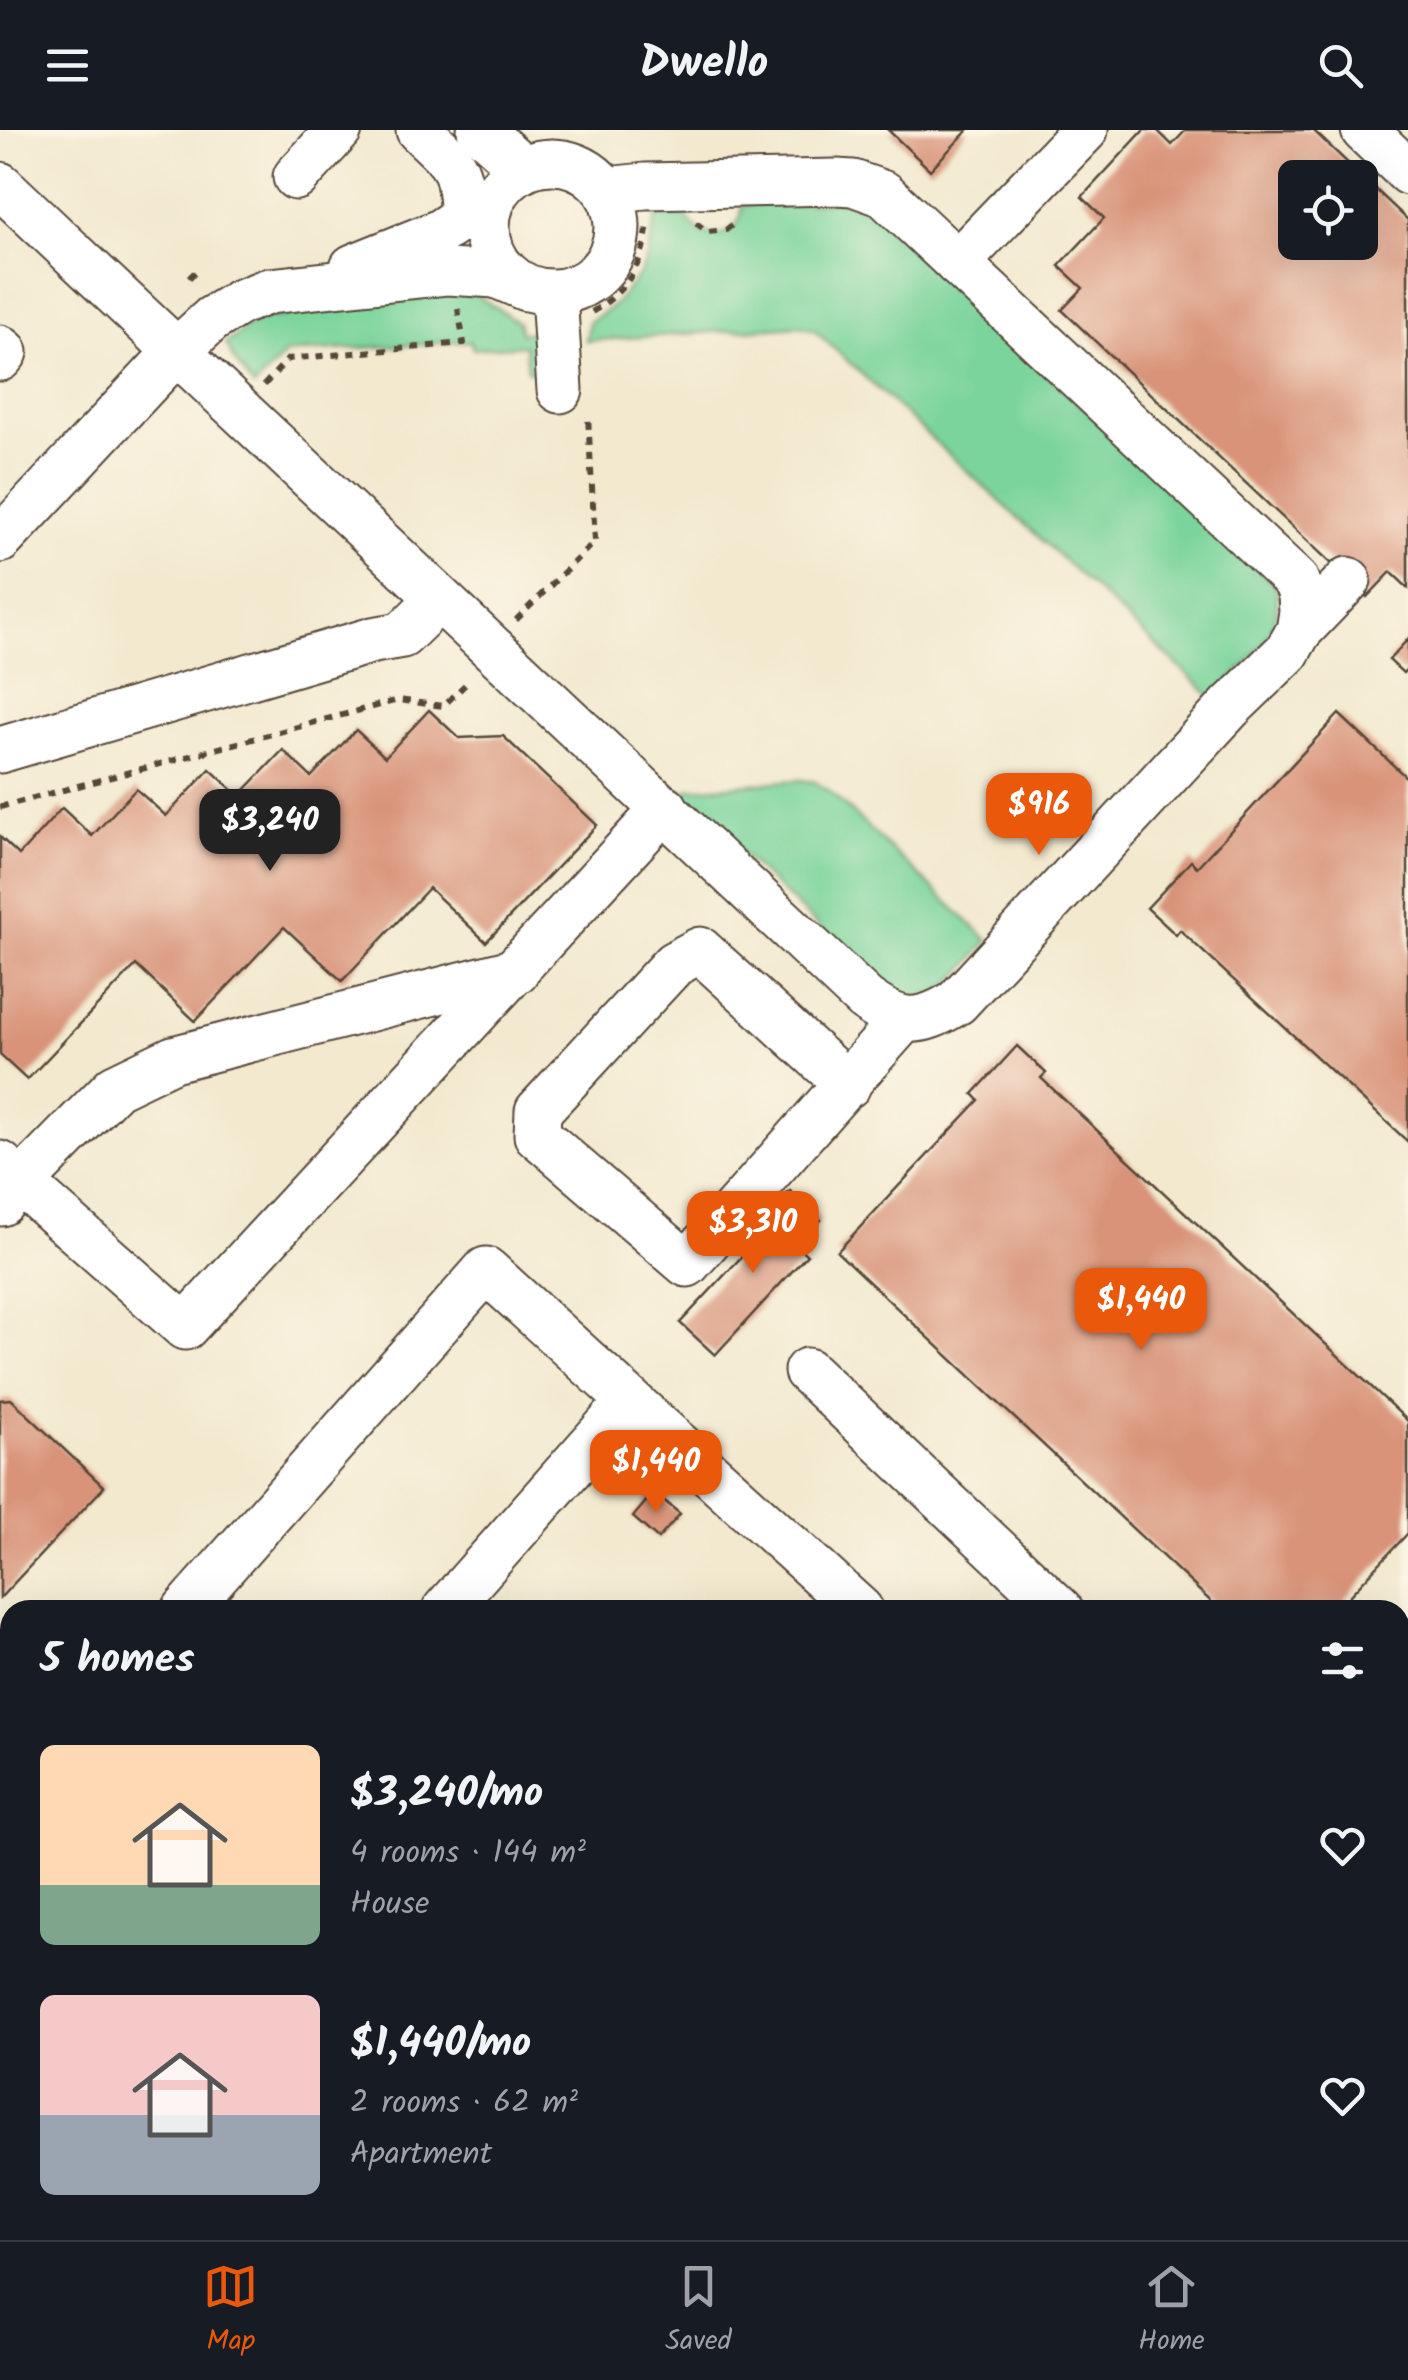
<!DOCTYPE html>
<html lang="en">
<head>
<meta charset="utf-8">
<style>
	:root { --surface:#171b24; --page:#242831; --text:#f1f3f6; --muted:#9ea1a6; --line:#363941; --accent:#ea580c }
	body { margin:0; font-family:Kalam,sans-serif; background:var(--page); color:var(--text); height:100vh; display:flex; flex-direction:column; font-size:38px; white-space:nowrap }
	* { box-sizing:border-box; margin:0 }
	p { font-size:32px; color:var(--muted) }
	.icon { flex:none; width:55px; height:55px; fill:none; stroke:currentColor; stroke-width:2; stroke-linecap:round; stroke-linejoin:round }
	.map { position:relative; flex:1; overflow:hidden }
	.sheet { position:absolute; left:0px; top:1470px; width:1410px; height:640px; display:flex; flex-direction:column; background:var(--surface); border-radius:30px 30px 0 0; box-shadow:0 10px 40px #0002 }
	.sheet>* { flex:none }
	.controls { position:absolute; left:1278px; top:30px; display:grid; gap:20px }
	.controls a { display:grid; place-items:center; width:100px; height:100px; border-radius:15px; background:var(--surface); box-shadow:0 10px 40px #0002; font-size:50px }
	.price { position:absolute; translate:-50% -85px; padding:0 22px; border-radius:20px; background:var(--accent); color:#fff; font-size:32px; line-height:65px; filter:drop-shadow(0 2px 5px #0008) }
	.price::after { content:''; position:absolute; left:50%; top:60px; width:30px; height:22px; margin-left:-15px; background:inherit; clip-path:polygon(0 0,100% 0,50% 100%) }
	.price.on { background:#222; color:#fff }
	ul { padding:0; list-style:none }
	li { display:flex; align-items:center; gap:30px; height:250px; padding:0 40px }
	li span { display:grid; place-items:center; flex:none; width:280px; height:200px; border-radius:15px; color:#555 }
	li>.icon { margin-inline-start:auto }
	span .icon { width:120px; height:120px; fill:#fffc; stroke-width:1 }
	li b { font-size:42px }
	h2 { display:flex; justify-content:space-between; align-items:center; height:120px; padding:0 40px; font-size:42px }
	header { display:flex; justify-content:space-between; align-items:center; height:130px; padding:0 40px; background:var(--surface); font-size:45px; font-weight:700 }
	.menu { display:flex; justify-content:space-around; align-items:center; height:140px; border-top:2px solid var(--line); background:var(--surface); font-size:28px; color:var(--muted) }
	.menu a { display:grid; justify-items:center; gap:5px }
	.menu .on { color:var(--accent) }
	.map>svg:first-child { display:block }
	.green { fill:#7ad49b; stroke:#5a7f5c; stroke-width:2.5 }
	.building { fill:#d89378; fill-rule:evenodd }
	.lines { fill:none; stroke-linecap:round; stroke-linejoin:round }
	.minor-casing { stroke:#564739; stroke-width:49 }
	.path { stroke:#564739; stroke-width:6; stroke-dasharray:8 8; stroke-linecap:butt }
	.minor { stroke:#fff; stroke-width:45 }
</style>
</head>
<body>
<header><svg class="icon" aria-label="menu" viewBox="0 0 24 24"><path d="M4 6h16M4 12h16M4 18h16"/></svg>Dwello<svg class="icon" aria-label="search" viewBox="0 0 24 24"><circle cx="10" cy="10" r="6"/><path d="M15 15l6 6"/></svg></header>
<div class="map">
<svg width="1408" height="2110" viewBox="0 0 1408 2110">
	<rect width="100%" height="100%" fill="#fcf5e5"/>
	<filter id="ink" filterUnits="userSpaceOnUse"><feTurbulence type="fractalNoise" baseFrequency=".01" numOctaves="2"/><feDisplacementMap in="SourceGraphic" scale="20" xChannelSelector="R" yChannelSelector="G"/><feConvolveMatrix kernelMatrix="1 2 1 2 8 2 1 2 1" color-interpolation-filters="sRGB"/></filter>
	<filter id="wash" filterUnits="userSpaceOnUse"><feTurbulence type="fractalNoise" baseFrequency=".0048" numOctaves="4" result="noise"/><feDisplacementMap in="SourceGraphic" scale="40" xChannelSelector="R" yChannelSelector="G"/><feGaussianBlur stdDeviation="2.25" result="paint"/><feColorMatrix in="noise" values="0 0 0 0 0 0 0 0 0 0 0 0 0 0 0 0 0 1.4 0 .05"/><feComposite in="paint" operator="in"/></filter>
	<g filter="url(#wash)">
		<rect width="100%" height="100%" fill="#f2e9cf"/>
		<!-- green -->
		<g class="green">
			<path d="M846,71L869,78L1275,455C1288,503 1243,536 1213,568L814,200L799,196L586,211L589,192L614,175L640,144L648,126L656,86H686C701,115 743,110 742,75Z"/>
			<path d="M446,155L475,164L518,192L521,203L535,202L538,241L535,243L527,240L525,215L473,219L470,211L287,223L254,257L234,230L226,213L258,190Z"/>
			<path d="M800,650L815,652L829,661L989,811C957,846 941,879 888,862L679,665L690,659Z"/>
		</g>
		<g id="blocks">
			<!-- building -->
			<g class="building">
				<path d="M888,0H968L930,40Z"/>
				<path d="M1144,0H1157L1172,15L1186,0H1313L1408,90V458L1391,442L1367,467L1062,180L1083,158L1059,136L1104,88L1082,67ZM1295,48H1360V112H1295Z"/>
				<path d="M1408,509V538L1403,543L1389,530Z"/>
				<path d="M429,580L459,608L503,606L597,695L486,812L429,758L342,851L284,797L195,891L136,835L27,950L0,925V707L19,725L62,678L92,706L136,659L166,686L210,639L239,666L283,620L311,647L356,600L385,627Z"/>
				<path d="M1339,584L1408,649V1012L1180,800L1176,805L1147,778L1191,731L1197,737Z"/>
				<path d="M1017,916L1046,943L1041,948L1408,1291V1403L1336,1480H1220L837,1122L979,970L973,964Z"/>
				<path d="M790,1061L821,1090L797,1116L807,1125L715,1225L680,1193L771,1095L764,1089Z"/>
				<path d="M11,1269L104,1357L0,1468V1270Z"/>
				<path d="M654,1362L680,1384L658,1409L633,1387Z"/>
				<path d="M78,2100H160L171,2110H69Z"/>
			</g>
		</g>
	</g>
	<g filter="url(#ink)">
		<use href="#blocks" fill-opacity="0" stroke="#564739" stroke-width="2.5"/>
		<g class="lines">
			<defs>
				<g id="minor">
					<path d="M419,0C458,37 460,35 463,90"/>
					<path d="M480,0L523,38"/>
					<path d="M1364,0L1408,42"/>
					<circle cx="552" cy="97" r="65"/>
					<path d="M296,47L339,0"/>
					<path d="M0,55L865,869C901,895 919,896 957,872L1230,577L1287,522L1299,501L1302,482L1301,465L1296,451L884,64L853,53L836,52L645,56L606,60"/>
					<path d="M957,133L1085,0"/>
					<path d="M353,137L440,102L493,67"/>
					<path d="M554,163L560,260"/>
					<path d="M0,218L5,222L0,228"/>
					<path d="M0,410L175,223L212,189L240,172L269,161L448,142L496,145L526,158"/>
					<path d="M1299,501L1348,450"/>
					<path d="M0,620L373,510L402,505L439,469"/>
					<path d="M848,955L700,820L674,834L538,981L537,1005L687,1134L903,890"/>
					<path d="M0,1034L185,1197L665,678"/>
					<path d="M1,1073L115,957L173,929L516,841"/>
					<path d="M807,1241L1060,1480"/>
					<path d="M185,1480L486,1140L860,1480"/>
					<path d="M445,1480L630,1271"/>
					<path d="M1400,1521L1408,1513"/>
					<path d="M10,1677L6,1681L10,1684"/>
					<path d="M1400,1775L1408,1785"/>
					<path d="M0,1847L10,1836"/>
					<path d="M0,1981L10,1970"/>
					<path d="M1400,1997L1408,1990"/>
					<path d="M0,2046L10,2035"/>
					<path d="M283,2100L295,2110"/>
					<path d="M1289,2110L1298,2100"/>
				</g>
			</defs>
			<!-- minor casing -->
			<use href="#minor" class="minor-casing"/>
			<!-- path -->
			<g class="path">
				<path d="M696,93L708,102L726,100L733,94"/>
				<path d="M189,148L193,144L195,151"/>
				<path d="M592,182C628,160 644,133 648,91"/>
				<path d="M264,255L288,229L464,213L458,179"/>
				<path d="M516,490L595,411L588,286"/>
				<path d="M0,677L398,570L443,576L470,550"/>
			</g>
			<!-- minor -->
			<use href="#minor" class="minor"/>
		</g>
	</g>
</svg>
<div class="controls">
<a><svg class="icon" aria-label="locate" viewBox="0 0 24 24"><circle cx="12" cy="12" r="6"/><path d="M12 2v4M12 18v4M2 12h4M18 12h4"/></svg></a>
</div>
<b class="price" style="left:1039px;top:728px">$916</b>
<b class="price on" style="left:270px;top:744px">$3,240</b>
<b class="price" style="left:753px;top:1146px">$3,310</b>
<b class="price" style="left:1141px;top:1223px">$1,440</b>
<b class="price" style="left:656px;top:1385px">$1,440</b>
<section class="sheet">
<h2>5 homes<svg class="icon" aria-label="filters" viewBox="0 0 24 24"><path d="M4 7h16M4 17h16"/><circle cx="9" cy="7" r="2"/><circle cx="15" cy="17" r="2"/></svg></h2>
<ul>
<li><span style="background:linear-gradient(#ffd9b3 70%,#7fa58c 0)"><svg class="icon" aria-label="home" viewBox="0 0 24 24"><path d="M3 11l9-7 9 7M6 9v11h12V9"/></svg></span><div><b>$3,240/mo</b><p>4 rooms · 144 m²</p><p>House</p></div><svg class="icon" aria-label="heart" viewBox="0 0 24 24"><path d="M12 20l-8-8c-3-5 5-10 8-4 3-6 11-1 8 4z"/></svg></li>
<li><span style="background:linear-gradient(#f6c9c9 60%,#9aa5b1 0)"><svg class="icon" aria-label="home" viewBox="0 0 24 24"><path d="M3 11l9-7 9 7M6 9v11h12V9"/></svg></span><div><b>$1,440/mo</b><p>2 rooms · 62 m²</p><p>Apartment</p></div><svg class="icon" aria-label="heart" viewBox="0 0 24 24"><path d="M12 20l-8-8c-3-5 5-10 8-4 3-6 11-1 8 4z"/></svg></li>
</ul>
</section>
</div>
<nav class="menu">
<a class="on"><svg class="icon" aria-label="map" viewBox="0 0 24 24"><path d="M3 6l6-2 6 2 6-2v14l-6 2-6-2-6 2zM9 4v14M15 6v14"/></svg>Map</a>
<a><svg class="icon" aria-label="saved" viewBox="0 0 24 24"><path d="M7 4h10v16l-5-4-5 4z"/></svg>Saved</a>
<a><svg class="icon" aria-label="home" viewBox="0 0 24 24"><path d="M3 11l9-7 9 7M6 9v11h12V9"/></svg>Home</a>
</nav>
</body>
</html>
